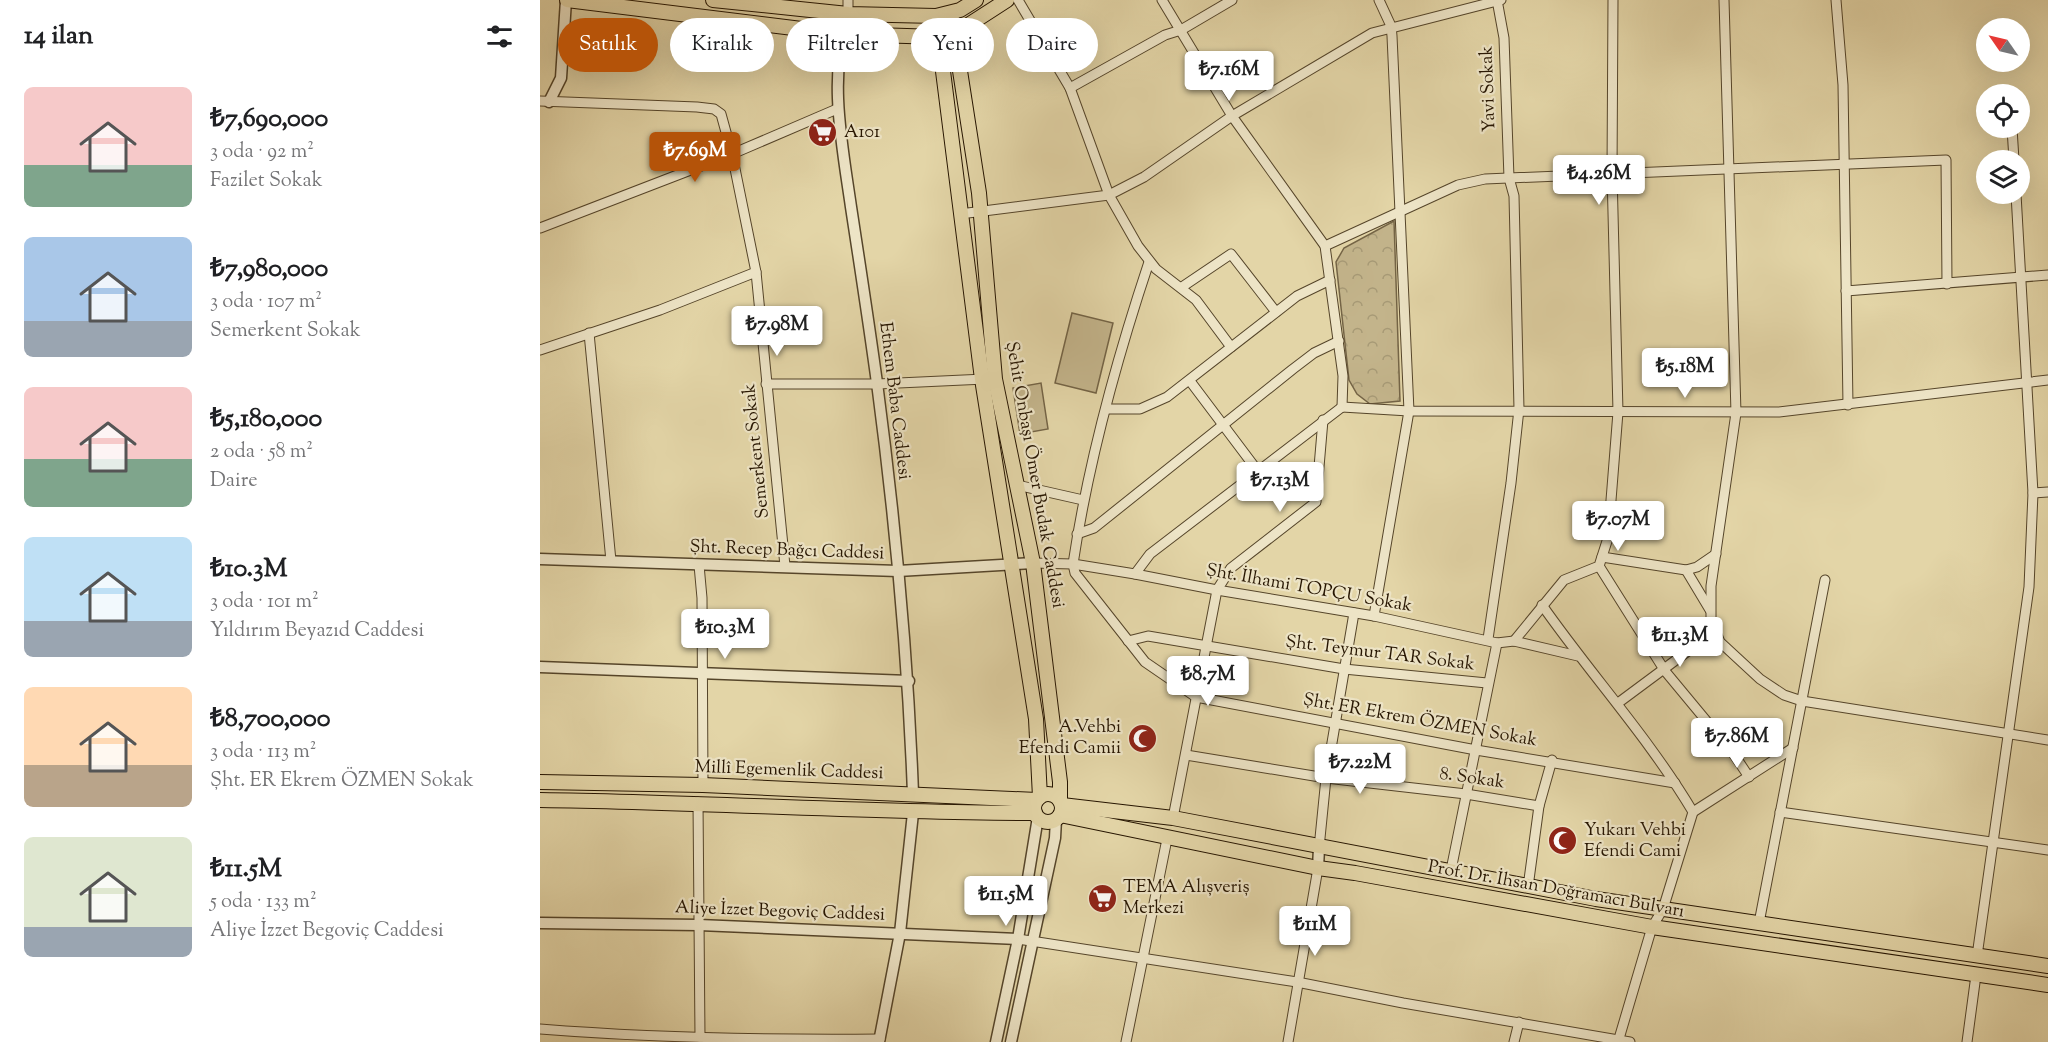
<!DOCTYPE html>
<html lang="tr">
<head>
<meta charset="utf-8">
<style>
	:root { --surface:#fff; --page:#f2f2f2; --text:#202124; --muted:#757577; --accent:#b45309 }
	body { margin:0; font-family:"Sorts Mill Goudy",serif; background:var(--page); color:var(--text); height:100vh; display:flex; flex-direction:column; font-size:22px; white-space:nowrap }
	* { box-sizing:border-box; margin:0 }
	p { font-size:20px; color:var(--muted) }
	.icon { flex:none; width:33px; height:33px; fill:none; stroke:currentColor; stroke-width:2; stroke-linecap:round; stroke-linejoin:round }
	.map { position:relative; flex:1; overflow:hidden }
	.sheet { display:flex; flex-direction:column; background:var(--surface); width:540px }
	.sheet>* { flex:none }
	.banner { position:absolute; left:18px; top:18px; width:570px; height:54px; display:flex; gap:12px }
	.needle { width:39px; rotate:304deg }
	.tools { position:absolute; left:1436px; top:18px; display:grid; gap:12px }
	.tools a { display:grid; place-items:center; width:54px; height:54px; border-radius:50%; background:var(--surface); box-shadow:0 6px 24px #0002; font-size:30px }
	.price { position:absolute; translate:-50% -51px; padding:0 14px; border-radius:6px; background:#fff; color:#222; font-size:20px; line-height:39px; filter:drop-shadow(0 2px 3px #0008) }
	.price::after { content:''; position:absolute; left:50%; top:36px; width:18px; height:14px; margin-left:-9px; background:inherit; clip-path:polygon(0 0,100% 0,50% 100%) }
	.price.on { background:var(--accent); color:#fff }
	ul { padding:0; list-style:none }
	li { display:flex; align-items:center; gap:18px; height:150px; padding:0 24px }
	li span { display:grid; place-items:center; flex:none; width:168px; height:120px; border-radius:9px; color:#555 }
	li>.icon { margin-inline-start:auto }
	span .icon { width:72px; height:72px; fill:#fffc; stroke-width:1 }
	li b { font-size:26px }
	h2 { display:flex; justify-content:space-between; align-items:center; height:72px; padding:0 24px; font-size:26px }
	.tag { padding:0 21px; border-radius:27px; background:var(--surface); box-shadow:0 6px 24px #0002; font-size:21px; line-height:54px }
	.tag.on { background:var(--accent); color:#fff }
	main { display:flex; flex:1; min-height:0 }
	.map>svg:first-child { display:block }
	.park { fill:url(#park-crowns); stroke:#746446; stroke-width:1.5 }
	.garden { fill:#c3b48b; stroke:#746446; stroke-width:1.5 }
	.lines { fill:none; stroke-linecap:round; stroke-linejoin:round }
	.minor-casing { stroke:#55452a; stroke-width:11 }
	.tertiary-casing { stroke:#55452a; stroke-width:13 }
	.primary-casing { stroke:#261501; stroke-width:16 }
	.minor { stroke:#ede4c6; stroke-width:9 }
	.tertiary { stroke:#ede4c6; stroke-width:10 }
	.primary { stroke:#e3d5a7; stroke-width:14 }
	.labels { text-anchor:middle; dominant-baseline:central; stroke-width:4.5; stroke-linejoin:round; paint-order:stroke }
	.street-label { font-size:18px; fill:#261501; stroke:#ede4c6 }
	.poi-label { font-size:18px; fill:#261501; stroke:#ede4c6; text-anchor:start }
</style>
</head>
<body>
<main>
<section class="sheet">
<h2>14 ilan<svg class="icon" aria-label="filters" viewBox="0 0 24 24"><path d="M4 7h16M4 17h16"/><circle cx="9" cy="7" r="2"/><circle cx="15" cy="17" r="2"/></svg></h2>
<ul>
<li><span style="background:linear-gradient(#f6c9c9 65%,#7fa58c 0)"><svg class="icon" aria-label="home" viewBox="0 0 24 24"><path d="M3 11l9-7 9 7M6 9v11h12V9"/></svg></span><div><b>₺7,690,000</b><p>3 oda · 92 m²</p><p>Fazilet Sokak</p></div></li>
<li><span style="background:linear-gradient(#a9c7e8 70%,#9aa5b1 0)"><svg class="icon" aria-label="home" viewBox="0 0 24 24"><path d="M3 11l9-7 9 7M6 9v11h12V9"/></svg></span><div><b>₺7,980,000</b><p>3 oda · 107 m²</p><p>Semerkent Sokak</p></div></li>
<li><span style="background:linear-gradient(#f6c9c9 60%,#7fa58c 0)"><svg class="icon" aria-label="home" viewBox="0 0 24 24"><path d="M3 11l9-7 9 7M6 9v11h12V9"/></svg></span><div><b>₺5,180,000</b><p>2 oda · 58 m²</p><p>Daire</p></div></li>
<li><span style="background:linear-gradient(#bfe0f5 70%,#9aa5b1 0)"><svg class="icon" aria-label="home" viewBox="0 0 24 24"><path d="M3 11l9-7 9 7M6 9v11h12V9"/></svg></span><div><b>₺10.3M</b><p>3 oda · 101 m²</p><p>Yıldırım Beyazıd Caddesi</p></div></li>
<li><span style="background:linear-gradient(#ffd9b3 65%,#b9a48a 0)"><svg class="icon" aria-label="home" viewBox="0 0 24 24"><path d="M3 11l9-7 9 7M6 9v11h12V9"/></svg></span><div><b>₺8,700,000</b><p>3 oda · 113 m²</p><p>Şht. ER Ekrem ÖZMEN Sokak</p></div></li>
<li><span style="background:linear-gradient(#dfe7d0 75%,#9aa5b1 0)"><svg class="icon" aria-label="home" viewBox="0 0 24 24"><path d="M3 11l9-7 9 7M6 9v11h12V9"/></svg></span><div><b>₺11.5M</b><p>5 oda · 133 m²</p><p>Aliye İzzet Begoviç Caddesi</p></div></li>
</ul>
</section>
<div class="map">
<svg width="1508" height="1042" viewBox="0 0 1508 1042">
	<defs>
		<pattern id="park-crowns" width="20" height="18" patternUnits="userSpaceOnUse" patternTransform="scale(1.5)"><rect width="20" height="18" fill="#c3b48b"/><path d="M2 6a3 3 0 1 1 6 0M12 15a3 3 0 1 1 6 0" fill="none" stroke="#a79a76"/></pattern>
	</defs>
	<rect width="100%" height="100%" fill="#e3d5a7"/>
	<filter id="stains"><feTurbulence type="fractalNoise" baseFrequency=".00333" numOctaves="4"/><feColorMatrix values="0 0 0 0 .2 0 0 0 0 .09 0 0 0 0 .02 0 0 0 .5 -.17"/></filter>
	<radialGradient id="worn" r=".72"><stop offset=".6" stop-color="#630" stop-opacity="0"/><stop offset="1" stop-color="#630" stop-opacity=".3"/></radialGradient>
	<!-- park -->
	<path class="park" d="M854,221L860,401L830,404L817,394L809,380L796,262L804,248Z"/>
	<!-- garden -->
	<g class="garden">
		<path d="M532,313L573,323L556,393L515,383Z"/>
		<path d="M501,383L508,429L480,434L473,388Z"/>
	</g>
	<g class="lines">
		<defs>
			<g id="minor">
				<path d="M478,0L530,88L569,195L598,246L616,269L656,300L691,347"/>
				<path d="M622,0L692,116L785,246L803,376L802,407"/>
				<path d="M1184,0L1196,413L1171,586V621L1180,642L1220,679L1244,695L1262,701L1508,740"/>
				<path d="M1296,0L1303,85L1308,405"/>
				<path d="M308,14V0"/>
				<path d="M530,88L625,35L641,30L692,0"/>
				<path d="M0,101L157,107L174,109L181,114L192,154L216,272L245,566"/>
				<path d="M1472,128L1474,160"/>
				<path d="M420,214L569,195L604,177L692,116L832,33L961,0"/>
				<path d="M0,228L192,154L297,109"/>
				<path d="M785,246L918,185L945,179L1406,160L1407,284"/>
				<path d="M609,262C577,358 548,464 533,564L535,573L605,662L656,697L936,750L1135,783"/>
				<path d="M642,287L691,254L736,312"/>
				<path d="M1306,291L1508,275"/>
				<path d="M49,333L71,561"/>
				<path d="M0,350L120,310L216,272"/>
				<path d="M650,381L717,470"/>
				<path d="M226,384H337L445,379"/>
				<path d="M802,407L869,411L1239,412L1508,380"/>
				<path d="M567,409H600L627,397L757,296L790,280"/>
				<path d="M477,485L543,500"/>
				<path d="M1493,493L1508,492"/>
				<path d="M537,534L554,528L753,369L774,353L799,341"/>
				<path d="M1062,557L1146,570"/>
				<path d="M493,563L533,564L595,574L677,590L834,616L957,643L974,641L1038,656"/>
				<path d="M159,565L162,598L163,785"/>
				<path d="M1059,566L1125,671L1193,753L1209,777"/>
				<path d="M595,574L610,554L802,407"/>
				<path d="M1002,605C1051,675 1109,738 1153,812L1123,909L1112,927L1078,1042"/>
				<path d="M1170,610L1146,570L1157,567L1176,554"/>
				<path d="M834,616L869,411L852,36L851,26L839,0"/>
				<path d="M948,639L971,483L979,409L974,196L969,178L964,38L957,0"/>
				<path d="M588,641L608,636L804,669L947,683"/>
				<path d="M974,641L1024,580L1059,566L1068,538L1078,412L1072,173L1073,0"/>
				<path d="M1078,703L1175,631"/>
				<path d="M646,755L786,778L926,794L999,806"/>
				<path d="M158,802L160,1037"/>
				<path d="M1153,812L1253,748"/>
				<path d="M1240,812L1508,850"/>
				<path d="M633,818L677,590L691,568L776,502L783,420"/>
				<path d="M779,848L786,778L814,613"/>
				<path d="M911,870L957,643"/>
				<path d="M988,887L999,806L1012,760"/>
				<path d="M1219,923L1285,580"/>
				<path d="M478,939L757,982L863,1003L1090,1042"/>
				<path d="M1437,956L1489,587L1493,493L1476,194"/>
				<path d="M0,1029C113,1038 226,1040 340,1039"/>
				<path d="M586,1042L627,839"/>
				<path d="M748,1042L778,868"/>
				<path d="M974,1042L979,1022"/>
				<path d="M1427,1042L1436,975"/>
			</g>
			<g id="tertiary">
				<path d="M308,14C288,77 302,144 311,207C320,266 329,324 337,383C355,519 368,657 373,794"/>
				<path d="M9,102L21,78L26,0"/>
				<path d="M0,559L358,571L493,563"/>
				<path d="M0,667L369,681"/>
				<path d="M778,868L779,848"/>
				<path d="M0,923L159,925L478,939"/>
				<path d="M339,1042L360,933L373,813"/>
				<path d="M456,1042L478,939L498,817"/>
				<path d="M471,1042L515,838L516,819"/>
			</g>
			<g id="primary">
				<path d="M27,0L302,34L399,37L416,33L467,0"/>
				<path d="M173,0L308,14L396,16L420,10L436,0"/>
				<path d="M411,13L439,193L455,379L493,563L520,782V801"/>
				<path d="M396,16L442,379L496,719L500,797"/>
				<path d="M0,782L163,785L497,800"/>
				<circle cx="508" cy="808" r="14"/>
				<path d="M0,800C165,802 330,813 495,813"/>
				<path d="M522,805L633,818L1056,899L1508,966"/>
				<path d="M520,815L778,868L815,873L1112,927L1508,985"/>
			</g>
		</defs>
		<!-- minor casing -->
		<use href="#minor" class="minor-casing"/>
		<!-- tertiary casing -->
		<use href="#tertiary" class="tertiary-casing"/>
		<!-- primary casing -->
		<use href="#primary" class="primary-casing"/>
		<!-- minor -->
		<use href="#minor" class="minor"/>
		<!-- tertiary -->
		<use href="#tertiary" class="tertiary"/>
		<!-- primary -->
		<use href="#primary" class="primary"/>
	</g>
	<!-- icons -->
	<defs>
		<symbol id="supermarket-disc" viewBox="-11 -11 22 22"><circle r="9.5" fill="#8f2418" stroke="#ede4c6"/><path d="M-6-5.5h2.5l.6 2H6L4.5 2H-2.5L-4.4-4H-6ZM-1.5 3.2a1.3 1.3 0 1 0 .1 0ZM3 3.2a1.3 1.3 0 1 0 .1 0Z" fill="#fff"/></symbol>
		<symbol id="mosque-disc" viewBox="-11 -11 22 22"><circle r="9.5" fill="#8f2418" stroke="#ede4c6"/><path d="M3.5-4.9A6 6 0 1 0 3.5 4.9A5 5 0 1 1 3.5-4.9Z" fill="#fff"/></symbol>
	</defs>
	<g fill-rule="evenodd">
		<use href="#supermarket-disc" x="266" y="116" width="33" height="33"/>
		<use href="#mosque-disc" x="586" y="722" width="33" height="33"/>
		<use href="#mosque-disc" x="1006" y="824" width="33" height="33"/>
		<use href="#supermarket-disc" x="546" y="882" width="33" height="33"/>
	</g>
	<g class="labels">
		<!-- street labels -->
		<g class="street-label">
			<text transform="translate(949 89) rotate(-92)">Yavi Sokak</text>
			<text transform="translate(354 401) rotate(83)">Ethem Baba Caddesi</text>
			<text transform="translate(217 451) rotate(-96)">Semerkent Sokak</text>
			<text transform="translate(494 475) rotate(80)">Şehit Onbaşı Ömer Budak Caddesi</text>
			<text transform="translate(247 551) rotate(2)">Şht. Recep Bağcı Caddesi</text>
			<text transform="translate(769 589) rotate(10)">Şht. İlhami TOPÇU Sokak</text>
			<text transform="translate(840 654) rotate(7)">Şht. Teymur TAR Sokak</text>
			<text transform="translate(880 721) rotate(10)">Şht. ER Ekrem ÖZMEN Sokak</text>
			<text transform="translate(249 771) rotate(2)">Millî Egemenlik Caddesi</text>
			<text transform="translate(932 779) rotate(8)">8. Sokak</text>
			<text transform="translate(1016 890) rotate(10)">Prof. Dr. İhsan Doğramacı Bulvarı</text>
			<text transform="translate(240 912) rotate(2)">Aliye İzzet Begoviç Caddesi</text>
		</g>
		<!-- poi labels -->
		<g class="poi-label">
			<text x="304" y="133">A101</text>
			<text x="581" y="728" text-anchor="end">A.Vehbi<tspan x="581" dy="21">Efendi Camii</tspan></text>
			<text x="1044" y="831">Yukarı Vehbi<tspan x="1044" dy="21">Efendi Cami</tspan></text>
			<text x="583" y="888">TEMA Alışveriş<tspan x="583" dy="21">Merkezi</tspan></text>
		</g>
	</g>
	<rect width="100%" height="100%" filter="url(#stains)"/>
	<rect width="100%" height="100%" fill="url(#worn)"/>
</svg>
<div class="tools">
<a><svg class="needle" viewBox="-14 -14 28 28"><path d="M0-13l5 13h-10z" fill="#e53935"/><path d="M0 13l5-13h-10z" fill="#757577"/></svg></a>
<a><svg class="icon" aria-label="locate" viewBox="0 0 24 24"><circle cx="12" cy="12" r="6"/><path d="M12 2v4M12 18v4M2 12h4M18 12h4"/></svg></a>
<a><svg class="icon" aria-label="layers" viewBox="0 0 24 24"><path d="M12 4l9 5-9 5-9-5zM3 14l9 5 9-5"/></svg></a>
</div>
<b class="price" style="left:689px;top:102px">₺7.16M</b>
<b class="price on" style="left:155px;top:183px">₺7.69M</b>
<b class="price" style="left:1059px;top:206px">₺4.26M</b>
<b class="price" style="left:237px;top:357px">₺7.98M</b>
<b class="price" style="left:1145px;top:399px">₺5.18M</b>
<b class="price" style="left:740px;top:513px">₺7.13M</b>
<b class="price" style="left:1078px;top:552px">₺7.07M</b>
<b class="price" style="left:185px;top:660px">₺10.3M</b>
<b class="price" style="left:1140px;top:668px">₺11.3M</b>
<b class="price" style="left:668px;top:707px">₺8.7M</b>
<b class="price" style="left:1197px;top:769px">₺7.86M</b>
<b class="price" style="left:820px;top:795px">₺7.22M</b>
<b class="price" style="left:466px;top:927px">₺11.5M</b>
<b class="price" style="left:775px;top:957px">₺11M</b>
<div class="banner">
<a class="tag on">Satılık</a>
<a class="tag">Kiralık</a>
<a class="tag">Filtreler</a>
<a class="tag">Yeni</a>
<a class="tag">Daire</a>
</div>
</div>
</main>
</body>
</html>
